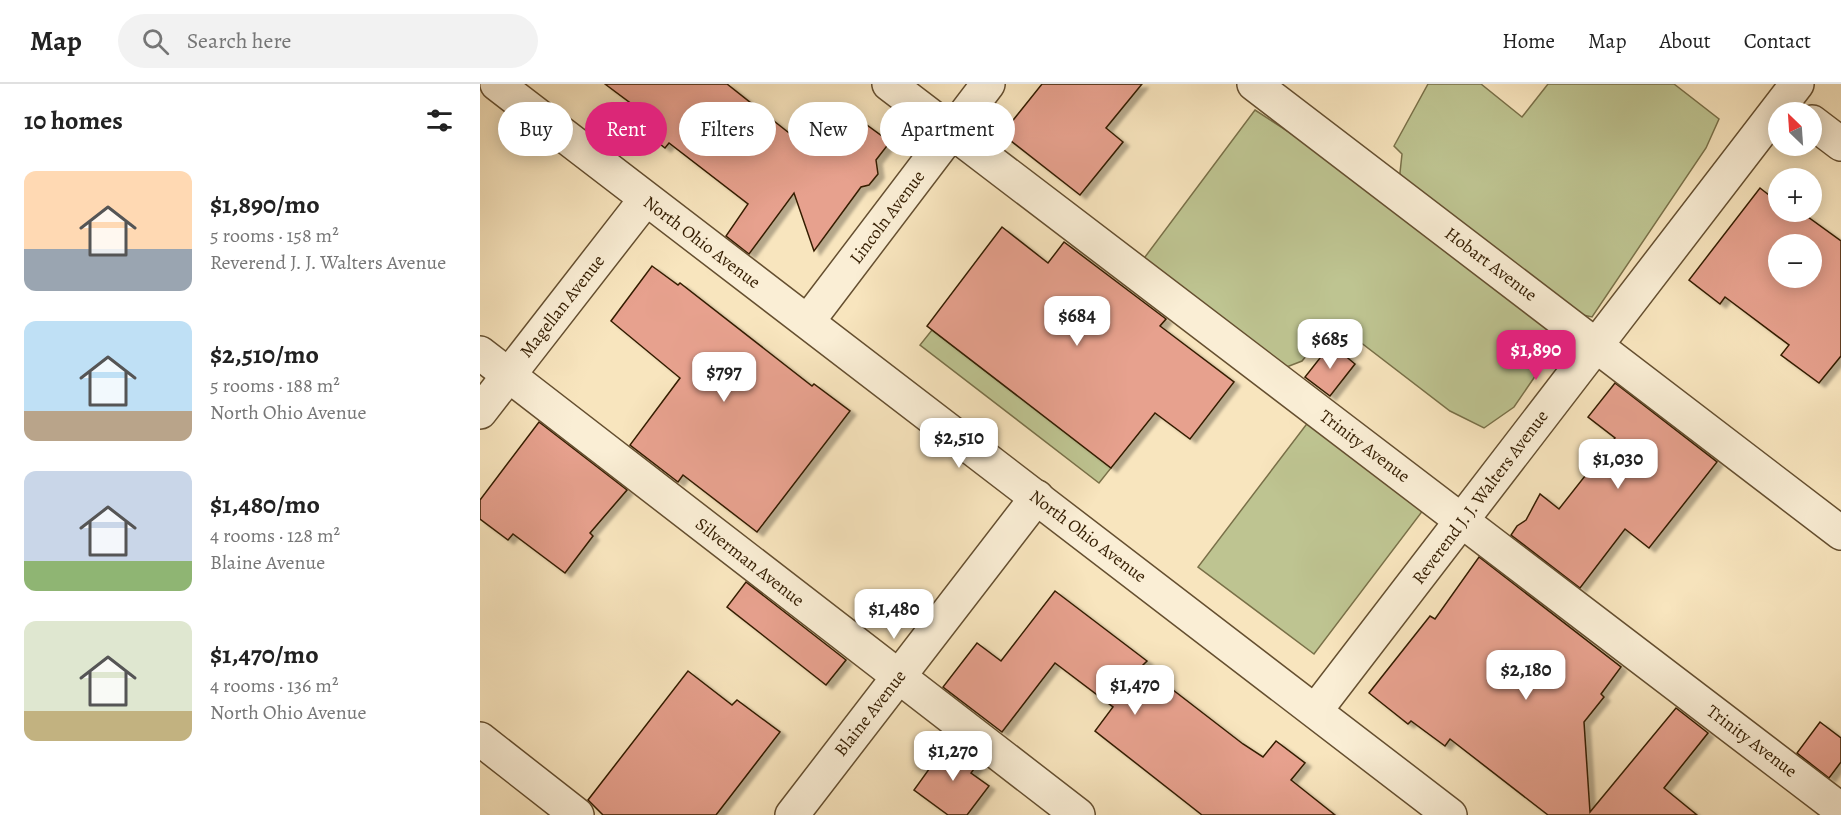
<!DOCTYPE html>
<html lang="en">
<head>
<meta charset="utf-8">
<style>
	:root { --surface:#fff; --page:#f2f2f2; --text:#222; --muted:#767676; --line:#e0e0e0; --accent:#db2777 }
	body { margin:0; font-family:Alegreya,serif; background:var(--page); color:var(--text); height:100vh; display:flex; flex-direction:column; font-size:22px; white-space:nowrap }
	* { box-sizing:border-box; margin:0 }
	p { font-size:20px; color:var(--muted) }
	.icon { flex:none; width:33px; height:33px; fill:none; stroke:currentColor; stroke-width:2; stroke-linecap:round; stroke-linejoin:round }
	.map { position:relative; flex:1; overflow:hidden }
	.panel { display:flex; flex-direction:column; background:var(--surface); width:480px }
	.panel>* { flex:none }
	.banner { position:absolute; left:18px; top:18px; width:570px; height:54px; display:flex; gap:12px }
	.needle { width:39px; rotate:335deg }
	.controls { position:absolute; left:1288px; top:18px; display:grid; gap:12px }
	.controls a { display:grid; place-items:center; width:54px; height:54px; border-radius:50%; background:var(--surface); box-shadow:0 3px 15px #0003; font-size:30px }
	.price { position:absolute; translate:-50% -51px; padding:0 14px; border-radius:12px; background:#fff; color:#222; font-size:20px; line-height:39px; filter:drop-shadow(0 2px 3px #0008) }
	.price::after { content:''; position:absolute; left:50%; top:36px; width:18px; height:14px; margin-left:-9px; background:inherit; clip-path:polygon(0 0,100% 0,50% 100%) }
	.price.active { background:var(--accent); color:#fff }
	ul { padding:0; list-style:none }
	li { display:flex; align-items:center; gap:18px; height:150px; padding:0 24px }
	li span { display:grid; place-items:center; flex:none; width:168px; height:120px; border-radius:12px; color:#555 }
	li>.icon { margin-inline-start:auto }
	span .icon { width:72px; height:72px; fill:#fffc; stroke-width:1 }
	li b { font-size:26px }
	h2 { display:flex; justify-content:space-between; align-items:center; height:72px; padding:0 24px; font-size:26px }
	.tag { padding:0 21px; border-radius:27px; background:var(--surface); box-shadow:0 3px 15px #0003; font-size:21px; line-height:54px }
	.tag.active { background:var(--accent); color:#fff }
	header { display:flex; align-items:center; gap:36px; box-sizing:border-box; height:84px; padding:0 30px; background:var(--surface); border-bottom:2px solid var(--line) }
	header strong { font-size:28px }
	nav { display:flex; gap:33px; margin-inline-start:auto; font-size:21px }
	.search { width:420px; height:54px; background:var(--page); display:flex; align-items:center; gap:15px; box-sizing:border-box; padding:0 21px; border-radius:33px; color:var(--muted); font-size:22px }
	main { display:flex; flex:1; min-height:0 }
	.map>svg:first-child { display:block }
	.green { fill:#bec491; stroke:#797048; stroke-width:1.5 }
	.building { fill:#e7a18e; stroke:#341d00; stroke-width:1.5; fill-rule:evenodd; filter:url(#shadow) }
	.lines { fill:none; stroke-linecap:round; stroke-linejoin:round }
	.minor-casing { stroke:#654f30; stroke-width:36 }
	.minor { stroke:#faeed5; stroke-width:33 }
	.labels { text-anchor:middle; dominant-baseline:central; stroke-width:5; stroke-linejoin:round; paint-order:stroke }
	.street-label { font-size:18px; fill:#341d00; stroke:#faeed5 }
</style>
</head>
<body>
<header>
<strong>Map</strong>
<div class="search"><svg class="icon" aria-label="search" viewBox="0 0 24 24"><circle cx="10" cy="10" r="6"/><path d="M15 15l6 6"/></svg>Search here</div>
<nav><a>Home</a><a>Map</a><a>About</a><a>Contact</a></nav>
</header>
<main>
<section class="panel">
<h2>10 homes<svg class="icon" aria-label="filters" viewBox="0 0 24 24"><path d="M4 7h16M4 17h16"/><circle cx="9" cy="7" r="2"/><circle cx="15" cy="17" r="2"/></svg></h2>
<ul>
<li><span style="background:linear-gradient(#ffd9b3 65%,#9aa5b1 0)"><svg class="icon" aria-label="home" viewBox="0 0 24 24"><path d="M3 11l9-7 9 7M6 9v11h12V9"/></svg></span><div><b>$1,890/mo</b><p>5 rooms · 158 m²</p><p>Reverend J. J. Walters Avenue</p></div></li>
<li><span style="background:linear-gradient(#bfe0f5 75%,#b9a48a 0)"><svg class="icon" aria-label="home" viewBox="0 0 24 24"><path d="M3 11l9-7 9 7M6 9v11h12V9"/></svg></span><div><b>$2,510/mo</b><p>5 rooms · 188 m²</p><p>North Ohio Avenue</p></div></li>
<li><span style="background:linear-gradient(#c9d6e8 75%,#8fb573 0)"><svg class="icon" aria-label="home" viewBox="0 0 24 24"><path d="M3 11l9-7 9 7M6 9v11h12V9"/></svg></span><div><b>$1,480/mo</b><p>4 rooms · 128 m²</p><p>Blaine Avenue</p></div></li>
<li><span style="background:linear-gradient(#dfe7d0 75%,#c2b280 0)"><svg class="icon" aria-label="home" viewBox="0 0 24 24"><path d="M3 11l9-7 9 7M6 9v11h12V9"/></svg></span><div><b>$1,470/mo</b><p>4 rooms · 136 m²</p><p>North Ohio Avenue</p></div></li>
</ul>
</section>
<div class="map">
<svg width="1361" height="731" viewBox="0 0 1361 731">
	<defs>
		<filter id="shadow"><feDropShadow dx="6" dy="4" stdDeviation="1.5" flood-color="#0004"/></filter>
	</defs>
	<rect width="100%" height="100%" fill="#f8e5be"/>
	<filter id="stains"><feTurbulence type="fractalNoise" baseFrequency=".00333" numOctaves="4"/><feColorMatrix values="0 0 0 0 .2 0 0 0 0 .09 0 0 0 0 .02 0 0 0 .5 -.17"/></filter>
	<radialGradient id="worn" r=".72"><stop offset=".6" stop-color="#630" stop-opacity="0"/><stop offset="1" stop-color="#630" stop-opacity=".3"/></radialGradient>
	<!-- green -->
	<g class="green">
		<path d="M948,0H1001L1042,33L1068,0H1194L1239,35L1226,64L1112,233L1094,229L919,98L922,70L914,62Z"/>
		<path d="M775,26L875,91L1082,253L1034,323L1004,344L970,327L854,238L822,277L799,286L662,177Z"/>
		<path d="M452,246L631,384L619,399L440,261Z"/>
		<path d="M829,337L944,425L834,570L718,483Z"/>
	</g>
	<!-- building -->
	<g class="building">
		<path d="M125,0H247L318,56L322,51L328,56L339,42L355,55L361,48L367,52L380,36L410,58L396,76L398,90L389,101L381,103L334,167L314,109L269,170L246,152L268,120L189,59L185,64L152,38L161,27Z"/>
		<path d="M562,0H662L626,44L643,58L600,111L522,50Z"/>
		<path d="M1280,104L1299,119V128H1321L1361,157V272L1339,299L1301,271L1309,261L1245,213L1240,220L1209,196ZM1299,160H1332V194H1299Z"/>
		<path d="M522,143L568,179L584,158L686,235L680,242L754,298L710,355L675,329L631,384L447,242Z"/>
		<path d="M172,182L198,201L200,199L332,302L334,300L370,327L277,448L203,391L198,398L150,361L200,294L131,237Z"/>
		<path d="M851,260L875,280L850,312L825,293Z"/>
		<path d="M1135,299L1237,378L1169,464L1145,445L1100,504L1031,451L1037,442L1046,436L1060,410L1079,425L1135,354L1108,333Z"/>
		<path d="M59,338L147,406L110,449L113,452L85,489L33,450L28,456L0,435V416Z"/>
		<path d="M999,473L1141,583L1121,610L1124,613L1104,638L1110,728L1196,624L1228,649L1184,704L1217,731H1068L970,655L965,662L931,637L928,640L889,609L950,532L955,535Z"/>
		<path d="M266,498L366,576L346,601L247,523Z"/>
		<path d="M575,507L667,577L662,582L763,660L783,673L796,657L825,679L811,696L855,731H722L615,647L633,623L575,579L522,648L463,603L497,559L521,577Z"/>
		<path d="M208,587L252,621L257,616L300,648L236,731H123L108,716Z"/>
		<path d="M1340,638L1361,654V678L1349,694L1317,669Z"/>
		<path d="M470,656L499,678L491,689L509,702L487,731H468L434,706Z"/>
	</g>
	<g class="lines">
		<defs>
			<g id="minor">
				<path d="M17,0L970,731"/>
				<path d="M409,0L1361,726"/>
				<path d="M774,0L1361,449"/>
				<path d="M1332,38L1361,60"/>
				<path d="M328,237L508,0"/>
				<path d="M0,269L598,731"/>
				<path d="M0,328L165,116"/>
				<path d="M836,626L1317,0"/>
				<path d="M0,655L97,731"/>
				<path d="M312,731L557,413"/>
			</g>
		</defs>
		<!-- minor casing -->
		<use href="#minor" class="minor-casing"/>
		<!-- minor -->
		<use href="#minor" class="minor"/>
	</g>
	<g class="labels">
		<!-- street labels -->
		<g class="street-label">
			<text transform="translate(407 133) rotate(-53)">Lincoln Avenue</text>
			<text transform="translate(222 158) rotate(37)">North Ohio Avenue</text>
			<text transform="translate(1011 180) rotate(37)">Hobart Avenue</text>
			<text transform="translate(82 222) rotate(-52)">Magellan Avenue</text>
			<text transform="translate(885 362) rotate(37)">Trinity Avenue</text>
			<text transform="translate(1000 413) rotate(-53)">Reverend J. J. Walters Avenue</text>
			<text transform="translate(608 452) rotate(37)">North Ohio Avenue</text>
			<text transform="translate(270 478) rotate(38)">Silverman Avenue</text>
			<text transform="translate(390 629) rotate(-52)">Blaine Avenue</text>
			<text transform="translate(1272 657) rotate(37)">Trinity Avenue</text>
		</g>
	</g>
	<rect width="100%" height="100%" filter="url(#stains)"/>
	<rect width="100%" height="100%" fill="url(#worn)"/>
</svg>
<div class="controls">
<a><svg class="needle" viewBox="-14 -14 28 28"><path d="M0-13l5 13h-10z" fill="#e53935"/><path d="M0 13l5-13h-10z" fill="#767676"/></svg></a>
<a>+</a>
<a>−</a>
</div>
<b class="price" style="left:597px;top:263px">$684</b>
<b class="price" style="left:850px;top:286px">$685</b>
<b class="price active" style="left:1056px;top:297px">$1,890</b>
<b class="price" style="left:244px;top:319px">$797</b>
<b class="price" style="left:479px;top:385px">$2,510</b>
<b class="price" style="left:1138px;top:406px">$1,030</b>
<b class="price" style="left:414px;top:556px">$1,480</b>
<b class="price" style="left:1046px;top:617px">$2,180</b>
<b class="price" style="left:655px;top:632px">$1,470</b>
<b class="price" style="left:473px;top:698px">$1,270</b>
<div class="banner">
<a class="tag">Buy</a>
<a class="tag active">Rent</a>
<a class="tag">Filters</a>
<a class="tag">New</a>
<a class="tag">Apartment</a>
</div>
</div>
</main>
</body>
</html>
